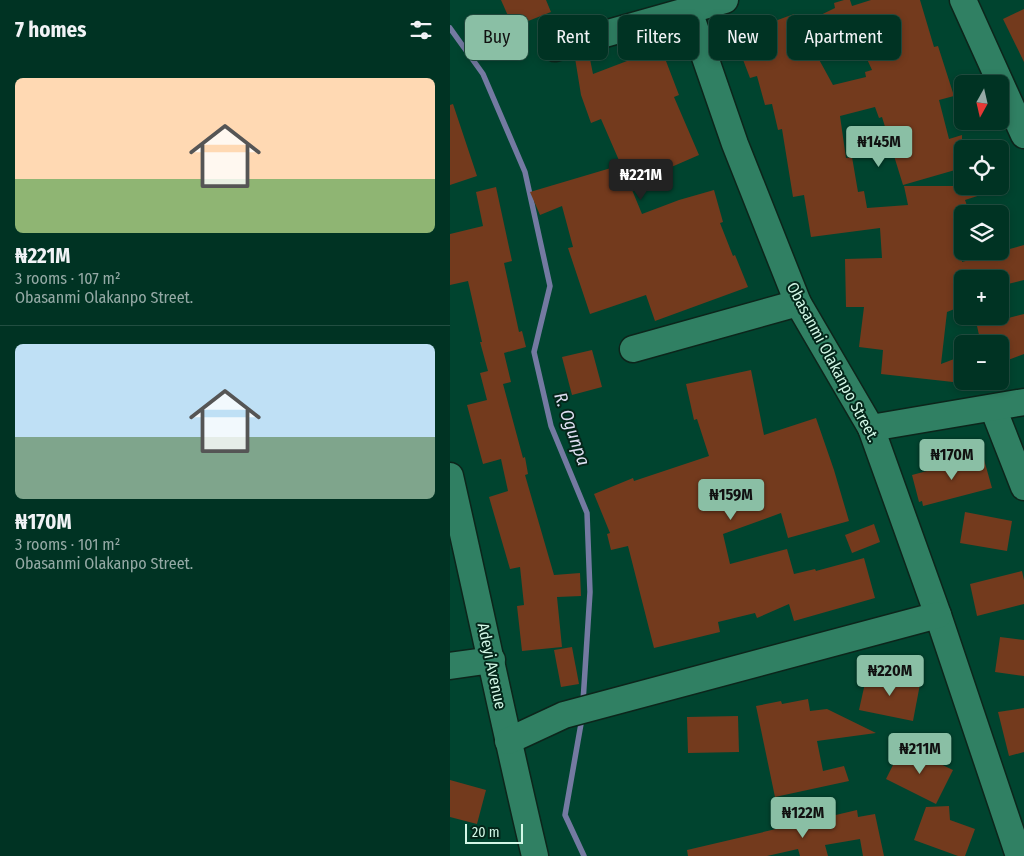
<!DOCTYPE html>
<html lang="en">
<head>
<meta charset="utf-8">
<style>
	:root { --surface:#003323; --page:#0e3f30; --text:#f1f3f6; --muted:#95aaa6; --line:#224e41; --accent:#8abfa5 }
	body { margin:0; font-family:"Fira Sans Condensed",sans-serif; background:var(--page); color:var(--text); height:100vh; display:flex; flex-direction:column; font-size:19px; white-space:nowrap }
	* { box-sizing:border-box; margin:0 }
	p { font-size:16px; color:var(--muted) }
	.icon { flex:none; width:28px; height:28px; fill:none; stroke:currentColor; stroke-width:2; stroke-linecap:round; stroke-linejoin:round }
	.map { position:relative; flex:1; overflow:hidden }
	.sheet { display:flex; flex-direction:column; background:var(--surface); width:450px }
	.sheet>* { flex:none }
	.top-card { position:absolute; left:15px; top:15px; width:475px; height:45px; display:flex; gap:10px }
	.needle { width:32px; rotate:188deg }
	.fabs { position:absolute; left:504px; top:75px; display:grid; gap:10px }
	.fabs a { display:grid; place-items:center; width:55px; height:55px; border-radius:8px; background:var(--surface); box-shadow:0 2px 8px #0003,0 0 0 1px var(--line); font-size:25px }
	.scale { position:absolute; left:15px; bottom:12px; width:58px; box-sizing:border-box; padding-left:5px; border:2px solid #d2f7e6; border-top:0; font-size:14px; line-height:18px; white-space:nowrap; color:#d2f7e6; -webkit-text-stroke:4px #04261a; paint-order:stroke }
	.price { position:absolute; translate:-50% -42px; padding:0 11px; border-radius:5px; background:var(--accent); color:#111; font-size:16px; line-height:32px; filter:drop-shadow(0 1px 2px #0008) }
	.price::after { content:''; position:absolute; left:50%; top:30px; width:15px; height:11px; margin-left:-8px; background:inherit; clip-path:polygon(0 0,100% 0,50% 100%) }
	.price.active { background:#222; color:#fff }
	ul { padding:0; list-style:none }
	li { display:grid; align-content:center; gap:10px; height:265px; padding:0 15px }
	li+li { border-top:1px solid var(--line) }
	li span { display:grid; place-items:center; height:155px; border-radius:8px; color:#555 }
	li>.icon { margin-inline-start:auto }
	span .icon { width:90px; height:90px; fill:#fffc; stroke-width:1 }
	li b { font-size:21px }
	h2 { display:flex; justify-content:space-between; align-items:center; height:60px; padding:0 15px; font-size:21px }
	.tag { padding:0 18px; border-radius:8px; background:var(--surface); box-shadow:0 2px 8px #0003,0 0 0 1px var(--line); font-size:18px; line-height:45px }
	.tag.active { background:var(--accent); color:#111 }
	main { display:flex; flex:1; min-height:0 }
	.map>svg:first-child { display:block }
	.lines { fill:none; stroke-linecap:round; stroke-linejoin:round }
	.stream { stroke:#747aa2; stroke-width:5.5 }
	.building { fill:#733a1d; fill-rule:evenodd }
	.minor-casing { stroke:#0c251b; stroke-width:29 }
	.minor { stroke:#308063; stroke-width:26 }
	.labels { text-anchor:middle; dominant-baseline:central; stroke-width:4; stroke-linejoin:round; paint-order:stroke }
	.street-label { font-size:16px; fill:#d2f7e6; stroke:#04261a }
	.water-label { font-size:18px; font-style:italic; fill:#dedef1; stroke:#04261a }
</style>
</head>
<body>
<main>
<section class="sheet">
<h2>7 homes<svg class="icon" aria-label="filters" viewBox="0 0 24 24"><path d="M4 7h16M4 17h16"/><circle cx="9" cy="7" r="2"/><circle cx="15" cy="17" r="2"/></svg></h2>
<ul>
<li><span style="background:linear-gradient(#ffd9b3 65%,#8fb573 0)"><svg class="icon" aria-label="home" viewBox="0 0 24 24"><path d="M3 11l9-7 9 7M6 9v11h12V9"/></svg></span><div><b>₦221M</b><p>3 rooms · 107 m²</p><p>Obasanmi Olakanpo Street.</p></div></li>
<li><span style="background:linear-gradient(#bfe0f5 60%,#7fa58c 0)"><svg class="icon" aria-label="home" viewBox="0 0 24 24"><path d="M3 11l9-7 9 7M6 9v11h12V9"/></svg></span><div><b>₦170M</b><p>3 rooms · 101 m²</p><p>Obasanmi Olakanpo Street.</p></div></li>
</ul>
</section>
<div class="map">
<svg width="574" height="856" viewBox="0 0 574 856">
	<rect width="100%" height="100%" fill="#00442f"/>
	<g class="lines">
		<!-- stream -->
		<g class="stream">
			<path d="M0,28L33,74L75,172L100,286L84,352L101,426L137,513L140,592L133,702"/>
			<path d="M132,718L115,815L134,856"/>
		</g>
	</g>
	<!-- building -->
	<g class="building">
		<path d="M51,0H96L101,12L63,27Z"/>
		<path d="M394,0H400L402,6L421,0H470L484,47L488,46L504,96L489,100L499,139L512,135V168L453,185L432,117L429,118L425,107L390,116L396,158L402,157L408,192L414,191L417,208L458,205L454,186H546V190L515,200L520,214H512V262L574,245V280L550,286V279H512V306L497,312L491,364L512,356V383L431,374L433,350L409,347L414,307H396L395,259L432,258L430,228L361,237L354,195L343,197L332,129L328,130L322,104L315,105L307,76L300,78L284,36L344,14L348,26L385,8L384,3ZM406,35L422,70L415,72L416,77L383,85L366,54Z"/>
		<path d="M574,9V62L553,19Z"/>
		<path d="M211,48L229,95L224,97L249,155L180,185L192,214L229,200L264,190L273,222L270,223L283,256L285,255L298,287L205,321L196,295L140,314L118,248L123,247L112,206L90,215L80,192L171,165L151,119L141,123L131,95L125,58L139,54L143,74Z"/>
		<path d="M3,104L27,176L0,185V105Z"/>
		<path d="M46,187L62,261L54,263L69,332L72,331L76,347L54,353L61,382L53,384L73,458L75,457L78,474L75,475L104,575L130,573L131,596L107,597L112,647L72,651L67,606L74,605L70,567L60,569L39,497L58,491L51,459L33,464L17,405L37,400L30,373L38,371L30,342H32L18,281L0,285V234L33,226L26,192Z"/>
		<path d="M574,314V354L550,363V344H531L527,326Z"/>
		<path d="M142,350L152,387L122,395L112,357Z"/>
		<path d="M301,370L314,435L366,418L384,470L399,521L338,538L331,513L273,534L280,564L337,549L344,574L365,569L366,571L414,558L425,598L344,621L339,604L307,618L305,613L268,622L270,632L204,648L178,546L161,550L157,534L160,533L144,494L183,478L184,481L259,456L247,419L244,420L236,384Z"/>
		<path d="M533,456L542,488L473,506L472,501L469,502L462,475Z"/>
		<path d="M515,512L562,521L557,551L510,543Z"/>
		<path d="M424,524L430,542L402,553L395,535Z"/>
		<path d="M572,571L574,580V604L527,616L520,584Z"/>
		<path d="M550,637L574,640V676L545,672Z"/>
		<path d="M122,647L129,684L111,687L104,650Z"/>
		<path d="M417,674L470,684L463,721L409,710Z"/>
		<path d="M358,699L360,711L377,709L426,733L367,741L373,771L394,766L399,781L325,797L306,706L331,701L332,704Z"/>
		<path d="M574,708V752L559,756L548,712Z"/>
		<path d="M288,716L289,752L238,753L237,717Z"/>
		<path d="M459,749L503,770L486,804L436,779L450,751Z"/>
		<path d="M0,780L36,790L27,824L0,817Z"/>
		<path d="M499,806L500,820L525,829L515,856H508L464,840L476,807Z"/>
		<path d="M407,810L408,817L425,814L434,856H413L410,839L375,845L378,856H350L348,849L317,856H238L237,850Z"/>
	</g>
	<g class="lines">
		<defs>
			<g id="minor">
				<path d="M513,0L574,135"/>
				<path d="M239,11L285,144L348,303L421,428L488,615L569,856"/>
				<path d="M105,48L275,0"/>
				<path d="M183,349L348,303"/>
				<path d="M543,408L574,487"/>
				<path d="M421,428L574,402"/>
				<path d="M0,476C29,603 55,730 85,856"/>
				<path d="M0,666L42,660"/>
				<path d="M58,741L114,715L488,615"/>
			</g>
		</defs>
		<!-- minor casing -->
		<use href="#minor" class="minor-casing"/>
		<!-- minor -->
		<use href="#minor" class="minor"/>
	</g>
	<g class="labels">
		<!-- street labels -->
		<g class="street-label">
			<text transform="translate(383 362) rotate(62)">Obasanmi Olakanpo Street.</text>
			<text transform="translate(42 666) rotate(78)">Adeyi Avenue</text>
		</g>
		<!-- water labels -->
		<g class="water-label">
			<text transform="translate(122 429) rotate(71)">R. Ogunpa</text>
		</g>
	</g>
</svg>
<div class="fabs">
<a><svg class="needle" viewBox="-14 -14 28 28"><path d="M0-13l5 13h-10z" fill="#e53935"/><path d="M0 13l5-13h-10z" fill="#95aaa6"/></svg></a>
<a><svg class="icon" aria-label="locate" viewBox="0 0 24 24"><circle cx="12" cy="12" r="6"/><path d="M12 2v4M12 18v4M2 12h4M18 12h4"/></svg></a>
<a><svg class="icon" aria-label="layers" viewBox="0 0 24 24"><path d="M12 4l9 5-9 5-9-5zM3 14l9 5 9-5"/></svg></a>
<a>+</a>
<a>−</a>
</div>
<div class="scale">20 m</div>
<b class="price" style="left:429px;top:168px">₦145M</b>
<b class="price active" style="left:191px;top:201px">₦221M</b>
<b class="price" style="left:502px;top:481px">₦170M</b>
<b class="price" style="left:281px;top:521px">₦159M</b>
<b class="price" style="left:440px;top:697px">₦220M</b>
<b class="price" style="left:470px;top:775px">₦211M</b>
<b class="price" style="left:353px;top:839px">₦122M</b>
<div class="top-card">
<a class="tag active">Buy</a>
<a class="tag">Rent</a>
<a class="tag">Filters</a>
<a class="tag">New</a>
<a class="tag">Apartment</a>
</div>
</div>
</main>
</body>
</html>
